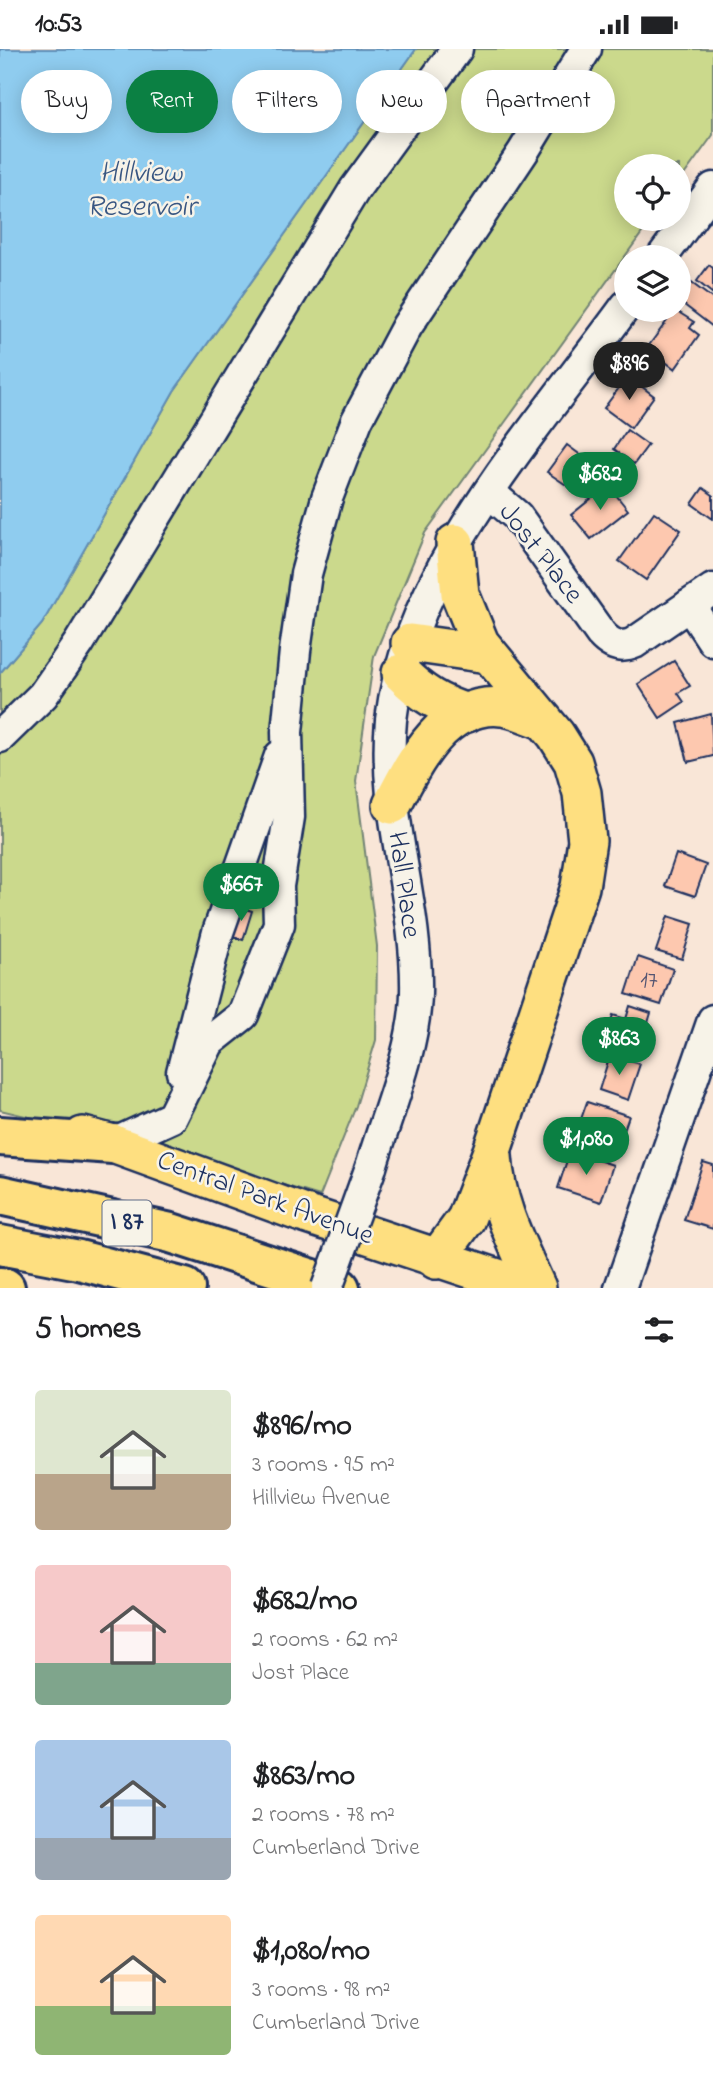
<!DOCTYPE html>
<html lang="en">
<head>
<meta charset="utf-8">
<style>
	:root { --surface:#fff; --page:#f2f2f2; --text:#202124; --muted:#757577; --accent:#0b8043 }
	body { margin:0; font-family:"Indie Flower",sans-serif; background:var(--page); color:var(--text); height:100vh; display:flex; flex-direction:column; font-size:26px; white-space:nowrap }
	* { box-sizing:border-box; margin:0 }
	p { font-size:23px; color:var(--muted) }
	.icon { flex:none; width:38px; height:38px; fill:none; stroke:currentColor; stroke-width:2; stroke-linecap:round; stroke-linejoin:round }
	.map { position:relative; height:1239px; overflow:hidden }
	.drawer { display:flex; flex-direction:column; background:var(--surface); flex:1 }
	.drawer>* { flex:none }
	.hud { position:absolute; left:21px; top:21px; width:672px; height:63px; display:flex; gap:14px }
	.controls { position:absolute; left:614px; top:105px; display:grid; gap:14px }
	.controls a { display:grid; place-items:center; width:77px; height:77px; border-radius:50%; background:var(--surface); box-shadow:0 4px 18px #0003; font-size:35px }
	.price { position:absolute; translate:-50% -60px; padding:0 16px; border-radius:24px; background:var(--accent); color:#fff; font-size:23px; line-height:46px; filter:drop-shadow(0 2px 4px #0008) }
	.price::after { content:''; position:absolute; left:50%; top:42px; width:21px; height:16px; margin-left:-10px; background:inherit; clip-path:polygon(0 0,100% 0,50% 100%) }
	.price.current { background:#222; color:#fff }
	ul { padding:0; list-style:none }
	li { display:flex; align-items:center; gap:21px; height:175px; padding:0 35px }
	li span { display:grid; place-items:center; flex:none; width:196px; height:140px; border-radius:7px; color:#555 }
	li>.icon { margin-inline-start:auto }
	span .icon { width:84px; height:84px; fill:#fffc; stroke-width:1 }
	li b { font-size:30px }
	h2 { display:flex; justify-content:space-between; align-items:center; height:84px; padding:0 35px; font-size:30px }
	.pill { padding:0 24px; border-radius:32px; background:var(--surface); box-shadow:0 4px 18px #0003; font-size:24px; line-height:63px }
	.pill.current { background:var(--accent); color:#fff }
	.status { display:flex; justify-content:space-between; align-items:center; height:49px; padding:0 35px; background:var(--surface); direction:ltr }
	.status svg { height:19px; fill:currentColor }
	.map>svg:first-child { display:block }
	.green { fill:#cbd98c; stroke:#738475; stroke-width:2 }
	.water { fill:#8fccef; stroke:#618db5; stroke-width:2 }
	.building { fill:#fdc8af; stroke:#1b2f5e; stroke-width:2 }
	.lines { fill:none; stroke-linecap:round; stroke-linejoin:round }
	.minor-casing { stroke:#1b2f5e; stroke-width:35 }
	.major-casing { stroke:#1b2f5e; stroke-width:42 }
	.highway-casing { stroke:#1b2f5e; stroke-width:44 }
	.minor { stroke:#f7f3e8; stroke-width:30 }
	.major { stroke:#fedf80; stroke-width:37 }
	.highway { stroke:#fedf80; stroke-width:38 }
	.minor-bridge-casing { stroke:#1b2f5e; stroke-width:35; stroke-linecap:butt }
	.minor-bridge { stroke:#f7f3e8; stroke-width:30 }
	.labels { text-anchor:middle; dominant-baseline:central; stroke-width:5; stroke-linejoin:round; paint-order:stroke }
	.number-label { font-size:24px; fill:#545572 }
	.shield { fill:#f7f3e8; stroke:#5d6a87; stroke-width:2 }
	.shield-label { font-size:26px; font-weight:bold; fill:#1b2f5e }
	.street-label { font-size:28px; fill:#1b2f5e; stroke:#f7f3e8 }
	.water-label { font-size:30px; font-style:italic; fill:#385682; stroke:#f7f3e8 }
</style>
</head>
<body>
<div class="status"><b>10:53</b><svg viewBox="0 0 49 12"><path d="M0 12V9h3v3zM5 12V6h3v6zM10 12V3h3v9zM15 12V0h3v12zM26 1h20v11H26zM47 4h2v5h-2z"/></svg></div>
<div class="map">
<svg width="713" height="1239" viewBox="0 0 713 1239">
	<rect width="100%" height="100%" fill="#f9e6d7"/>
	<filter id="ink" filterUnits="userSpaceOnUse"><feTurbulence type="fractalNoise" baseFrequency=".0143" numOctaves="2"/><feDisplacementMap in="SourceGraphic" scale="14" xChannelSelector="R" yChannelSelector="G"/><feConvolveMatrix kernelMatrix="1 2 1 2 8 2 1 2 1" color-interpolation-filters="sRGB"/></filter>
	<g filter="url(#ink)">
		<!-- green -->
		<path class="green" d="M416,0H713V86L679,133V117H626V170H652L425,484L374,607L356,732L377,897L376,991L356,1057L320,1147L151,1097L0,1061V624L42,575L174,342Z"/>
		<!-- water -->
		<path class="water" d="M0,0H416L174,342L42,575L0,624Z"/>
		<!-- building -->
		<g class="building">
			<path d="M709,216L713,219V245L697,232Z"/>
			<path d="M689,232L713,250V278L679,252V245Z"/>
			<path d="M675,261L694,273L690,279L699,286L675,320L647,299Z"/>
			<path d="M628,327L654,347L631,379L604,359Z"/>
			<path d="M627,381L648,396L634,415L614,400Z"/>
			<path d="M567,396L597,418L578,444L547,423Z"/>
			<path d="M608,436L628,461L591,490L571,466Z"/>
			<path d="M703,439L713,446V470L692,455Z"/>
			<path d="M654,463L681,481L646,531L619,512Z"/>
			<path d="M674,612L690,637L678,644L684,653L660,669L638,635Z"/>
			<path d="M711,665L713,707L688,713L678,674Z"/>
			<path d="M676,805L706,816L695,847L665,837Z"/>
			<path d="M239,858L252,862L243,891L230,887Z"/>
			<path d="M668,867L693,875L682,910L656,902Z"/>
			<path d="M638,908L673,920L661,956L626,945Z"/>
			<path d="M630,957L651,964L641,997L606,986L613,966L626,970Z"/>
			<path d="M590,981L606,986L602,999L586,993Z"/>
			<path d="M610,1006L640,1015L628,1051L599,1041Z"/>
			<path d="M587,1053L629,1067L616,1104L574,1090Z"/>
			<path d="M570,1102L613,1116L601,1153L558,1139Z"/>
			<path d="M703,1113L713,1116V1180L684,1171Z"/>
		</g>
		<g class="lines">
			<defs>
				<g id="minor">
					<path d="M662,208L713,139"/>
					<path d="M489,443L517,467L601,585C611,596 620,600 634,594L713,540"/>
					<path d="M689,556L713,592"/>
					<path d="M0,688L43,646L79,594L355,140L457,0"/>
					<path d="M182,1023L218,883L280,707"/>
					<path d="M113,1095L172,1068L209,993L243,966L279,875L278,837L289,768L287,683L295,602L306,525L327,449L357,371L407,277L523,103L586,0"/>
					<path d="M371,1118C387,1064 415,1000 416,944C418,852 382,764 391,671C408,519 539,377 626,257"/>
					<path d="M620,1239L713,971"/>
				</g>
				<g id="major">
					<path d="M410,594L488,605"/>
					<path d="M401,624C422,645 439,655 467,664"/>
					<path d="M392,756C414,713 444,652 502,658C515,659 530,667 543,671"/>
					<path d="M83,1087L113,1095L302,1164L528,1239"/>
					<path d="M493,1107C496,1156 517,1195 537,1239"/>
					<path d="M436,1211L466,1170L492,1102L580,838L587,792L582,744L573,713L556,686L480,594L460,545L455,494"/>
				</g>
				<g id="highway">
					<path d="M0,1087L113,1095"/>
					<path d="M0,1146L171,1184L340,1239"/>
					<path d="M0,1196L79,1211L185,1239"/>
					<path d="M0,1238L5,1239"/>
				</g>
			</defs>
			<!-- minor casing -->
			<use href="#minor" class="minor-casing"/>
			<!-- major casing -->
			<use href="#major" class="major-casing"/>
			<!-- highway casing -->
			<use href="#highway" class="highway-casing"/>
			<!-- minor -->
			<use href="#minor" class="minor"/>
			<!-- major -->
			<use href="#major" class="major"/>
			<!-- highway -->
			<use href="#highway" class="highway"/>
			<defs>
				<path id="minor-bridge" d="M327,1239L371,1118"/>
			</defs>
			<!-- minor-bridge casing -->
			<use href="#minor-bridge" class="minor-bridge-casing"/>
			<!-- minor-bridge -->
			<use href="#minor-bridge" class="minor-bridge"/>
		</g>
	</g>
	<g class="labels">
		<!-- number labels -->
		<g class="number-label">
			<text x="649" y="932">17</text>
		</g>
		<!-- shield labels -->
		<rect class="shield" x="102.5" y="1151.5" width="49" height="45" rx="5"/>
		<g class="shield-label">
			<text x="127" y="1174">I 87</text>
		</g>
		<!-- street labels -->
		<g class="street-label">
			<text transform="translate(540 505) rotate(52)">Jost Place</text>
			<text transform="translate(403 836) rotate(82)">Hall Place</text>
			<text transform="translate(265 1150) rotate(20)">Central Park Avenue</text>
		</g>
		<!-- water labels -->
		<g class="water-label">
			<text x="141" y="125">Hillview<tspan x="141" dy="34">Reservoir</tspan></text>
		</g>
	</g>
</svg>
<div class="controls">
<a><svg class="icon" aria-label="locate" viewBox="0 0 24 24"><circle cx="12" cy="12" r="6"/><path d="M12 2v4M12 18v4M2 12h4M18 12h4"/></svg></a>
<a><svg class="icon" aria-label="layers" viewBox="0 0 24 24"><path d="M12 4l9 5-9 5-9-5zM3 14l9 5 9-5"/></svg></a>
</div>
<b class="price current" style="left:629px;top:353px">$896</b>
<b class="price" style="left:600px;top:463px">$682</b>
<b class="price" style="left:241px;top:874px">$667</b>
<b class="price" style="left:619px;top:1028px">$863</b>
<b class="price" style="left:586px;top:1128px">$1,080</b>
<div class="hud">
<a class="pill">Buy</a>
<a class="pill current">Rent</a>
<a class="pill">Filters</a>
<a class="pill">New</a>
<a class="pill">Apartment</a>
</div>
</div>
<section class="drawer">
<h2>5 homes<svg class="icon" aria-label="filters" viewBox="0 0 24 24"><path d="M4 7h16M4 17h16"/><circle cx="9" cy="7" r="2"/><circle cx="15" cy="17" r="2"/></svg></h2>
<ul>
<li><span style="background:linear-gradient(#dfe7d0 60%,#b9a48a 0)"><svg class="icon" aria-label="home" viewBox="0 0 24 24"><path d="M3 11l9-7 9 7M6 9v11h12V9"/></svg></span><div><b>$896/mo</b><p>3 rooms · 95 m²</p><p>Hillview Avenue</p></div></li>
<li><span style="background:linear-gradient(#f6c9c9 70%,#7fa58c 0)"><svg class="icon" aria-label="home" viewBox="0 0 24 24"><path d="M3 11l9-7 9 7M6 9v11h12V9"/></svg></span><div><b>$682/mo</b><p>2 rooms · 62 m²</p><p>Jost Place</p></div></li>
<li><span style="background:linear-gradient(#a9c7e8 70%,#9aa5b1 0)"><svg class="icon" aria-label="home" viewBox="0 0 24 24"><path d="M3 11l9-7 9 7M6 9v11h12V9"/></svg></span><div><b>$863/mo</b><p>2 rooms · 78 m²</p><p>Cumberland Drive</p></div></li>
<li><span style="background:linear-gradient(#ffd9b3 65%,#8fb573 0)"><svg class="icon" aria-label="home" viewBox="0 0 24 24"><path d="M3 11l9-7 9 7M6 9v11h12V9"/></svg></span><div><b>$1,080/mo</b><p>3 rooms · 98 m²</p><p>Cumberland Drive</p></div></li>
</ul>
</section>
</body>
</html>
